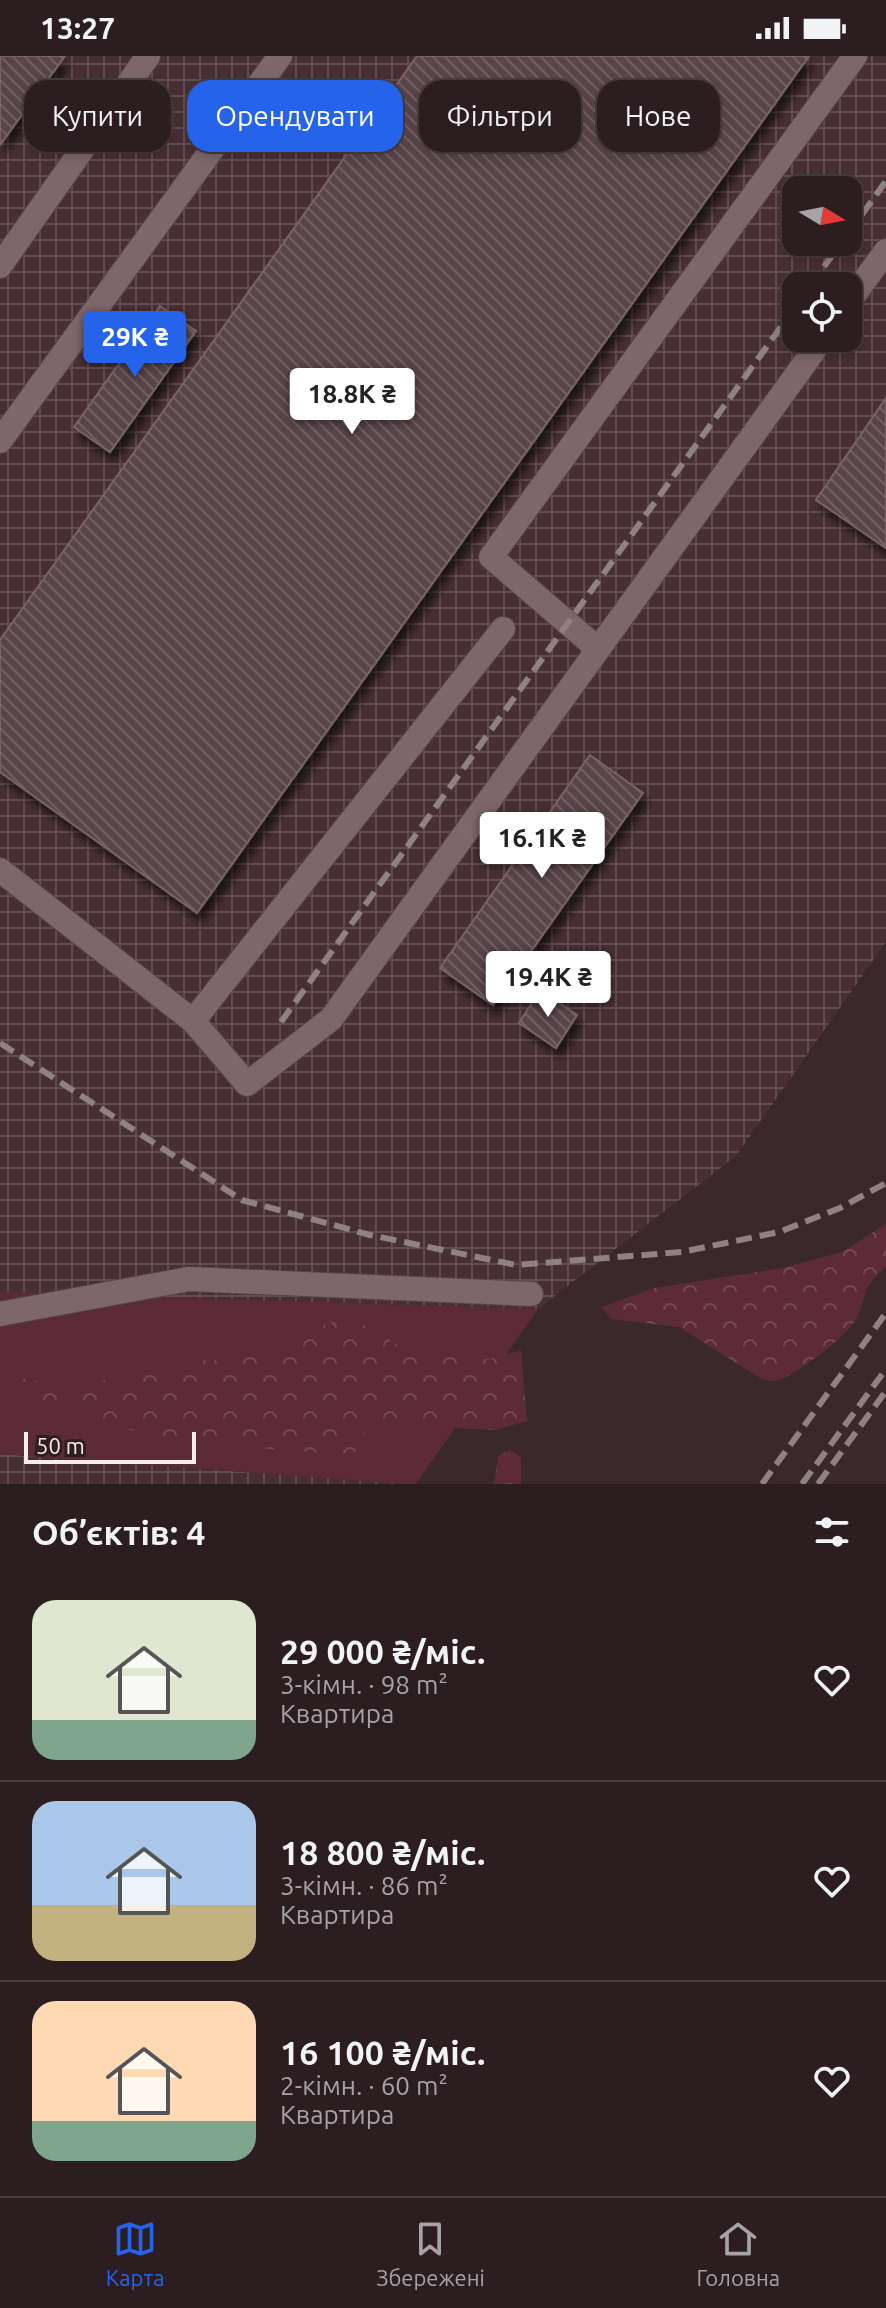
<!DOCTYPE html>
<html lang="uk">
<head>
<meta charset="utf-8">
<style>
	:root { --surface:#2c1e20; --page:#342729; --text:#f1f3f6; --muted:#a6a2a5; --line:#483c3e; --accent:#2563eb }
	body { margin:0; font-family:Ubuntu,sans-serif; background:var(--page); color:var(--text); height:100vh; display:flex; flex-direction:column; font-size:30px; white-space:nowrap }
	* { box-sizing:border-box; margin:0 }
	p { font-size:26px; color:var(--muted) }
	.icon { flex:none; width:44px; height:44px; fill:none; stroke:currentColor; stroke-width:2; stroke-linecap:round; stroke-linejoin:round }
	.map { position:relative; height:1428px; overflow:hidden }
	.sheet { display:flex; flex-direction:column; background:var(--surface); flex:1 }
	.sheet>* { flex:none }
	.hud { position:absolute; left:24px; top:24px; width:838px; height:72px; display:flex; gap:16px }
	.needle { width:52px; rotate:100deg }
	.fabs { position:absolute; left:782px; top:120px; display:grid; gap:16px }
	.fabs a { display:grid; place-items:center; width:80px; height:80px; border-radius:16px; background:var(--surface); box-shadow:0 4px 12px #0003,0 0 0 2px var(--line); font-size:40px }
	.scale { position:absolute; left:24px; bottom:20px; width:172px; box-sizing:border-box; padding-left:8px; border:4px solid #f9ecee; border-top:0; font-size:22px; line-height:28px; white-space:nowrap; color:#f9ecee; -webkit-text-stroke:6px #301e22; paint-order:stroke }
	.price { position:absolute; translate:-50% -68px; padding:0 18px; border-radius:8px; background:#fff; color:#222; font-size:26px; line-height:52px; filter:drop-shadow(0 2px 4px #0008) }
	.price::after { content:''; position:absolute; left:50%; top:48px; width:24px; height:18px; margin-left:-12px; background:inherit; clip-path:polygon(0 0,100% 0,50% 100%) }
	.price.active { background:var(--accent); color:#fff }
	ul { padding:0; list-style:none }
	li { display:flex; align-items:center; gap:24px; height:200px; padding:0 32px }
	li+li { border-top:2px solid var(--line) }
	li span { display:grid; place-items:center; flex:none; width:224px; height:160px; border-radius:24px; color:#555 }
	li>.icon { margin-inline-start:auto }
	span .icon { width:96px; height:96px; fill:#fffc; stroke-width:1 }
	li b { font-size:34px }
	h2 { display:flex; justify-content:space-between; align-items:center; height:96px; padding:0 32px; font-size:34px }
	.tag { padding:0 28px; border-radius:24px; background:var(--surface); box-shadow:0 4px 12px #0003,0 0 0 2px var(--line); font-size:28px; line-height:72px }
	.tag.active { background:var(--accent); color:#fff }
	.status { display:flex; justify-content:space-between; align-items:center; height:56px; padding:0 40px; background:var(--surface); direction:ltr }
	.status svg { height:22px; fill:currentColor }
	.dock { display:flex; justify-content:space-around; align-items:center; height:112px; border-top:2px solid var(--line); background:var(--surface); font-size:22px; color:var(--muted) }
	.dock a { display:grid; justify-items:center; gap:4px }
	.dock .active { color:var(--accent) }
	.map>svg:first-child { display:block }
	.industrial { fill:url(#industrial-grid); fill-rule:evenodd }
	.grass { fill:#5c2b37 }
	.forest { fill:url(#forest-crowns) }
	.building { fill:url(#building-back-hatch); stroke:#796468; stroke-width:2; filter:url(#shadow) }
	.lines { fill:none; stroke-linecap:round; stroke-linejoin:round }
	.minor-casing { stroke:#554648; stroke-width:26 }
	.minor { stroke:#7d676b; stroke-width:24 }
	.rail { stroke:#908183; stroke-width:6; stroke-dasharray:16 8; stroke-linecap:butt }
</style>
</head>
<body>
<div class="status"><b>13:27</b><svg viewBox="0 0 49 12"><path d="M0 12V9h3v3zM5 12V6h3v6zM10 12V3h3v9zM15 12V0h3v12zM26 1h20v11H26zM47 4h2v5h-2z"/></svg></div>
<div class="map">
<svg width="886" height="1428" viewBox="0 0 886 1428">
	<defs>
		<pattern id="industrial-grid" width="8" height="8" patternUnits="userSpaceOnUse" patternTransform="scale(2)"><rect width="8" height="8" fill="#482f34"/><path d="M0 4h8M4 0v8" fill="none" stroke="#634d52"/></pattern>
		<pattern id="forest-crowns" width="20" height="18" patternUnits="userSpaceOnUse" patternTransform="scale(2)"><rect width="20" height="18" fill="#5c2b37"/><path d="M2 6a3 3 0 1 1 6 0M12 15a3 3 0 1 1 6 0" fill="none" stroke="#744a54"/></pattern>
		<pattern id="building-back-hatch" width="6" height="6" patternUnits="userSpaceOnUse" patternTransform="scale(2)"><rect width="6" height="6" fill="#584448"/><path d="M-1 5l2 2M0 0l6 6M5-1l2 2" fill="none" stroke="#715f63"/></pattern>
		<filter id="shadow"><feDropShadow dx="5" dy="9" stdDeviation="4" flood-color="#0009"/></filter>
	</defs>
	<rect width="100%" height="100%" fill="#3a282b"/>
	<!-- industrial -->
	<g class="industrial">
		<path d="M0,0H886V886L736,1100L538,1253L0,1236ZM796,134H848V186H796ZM796,230H848V282H796Z"/>
		<path d="M0,1398L405,1428H0Z"/>
	</g>
	<!-- grass -->
	<path class="grass" d="M0,1236L538,1253L416,1428H405L0,1398Z"/>
	<!-- forest -->
	<g class="forest">
		<path d="M886,1168V1211C860,1232 869,1238 856,1263C848,1280 796,1319 778,1324C771,1326 766,1324 760,1322L679,1271L611,1263L602,1251L654,1232L783,1212L842,1196Z"/>
		<path d="M336,1264L368,1270L409,1297L490,1303L521,1294L527,1365L496,1374L410,1370L380,1361L368,1370L355,1396L341,1398L187,1387L90,1365L62,1347L29,1345L19,1335L3,1334L0,1320L66,1329L96,1323L115,1326L194,1304L213,1305L257,1291L272,1292Z"/>
		<path d="M510,1394L521,1401V1428H494L498,1400Z"/>
	</g>
	<!-- building -->
	<g class="building">
		<path d="M0,0H65L0,89Z"/>
		<path d="M417,0H809L197,857L0,716V584Z"/>
		<path d="M160,250L196,275L110,396L74,371Z"/>
		<path d="M886,342V492L816,444Z"/>
		<path d="M590,699L643,737L493,949L440,912Z"/>
		<path d="M540,934L577,959L556,992L519,967Z"/>
	</g>
	<g class="lines">
		<defs>
			<g id="minor">
				<path d="M0,210L148,0"/>
				<path d="M848,247L886,195"/>
				<path d="M0,385L280,0"/>
				<path d="M598,593L491,501L855,0"/>
				<path d="M0,814L193,965L247,1028L331,963L823,282"/>
				<path d="M193,965L503,573"/>
				<path d="M0,1258L189,1223L531,1238"/>
			</g>
		</defs>
		<!-- minor casing -->
		<use href="#minor" class="minor-casing"/>
		<!-- minor -->
		<use href="#minor" class="minor"/>
		<!-- rail -->
		<g class="rail">
			<path d="M848,178L886,125"/>
			<path d="M810,230L842,186"/>
			<path d="M281,966L796,250"/>
			<path d="M0,987L242,1144L370,1179L516,1209L682,1196L779,1176L840,1152L886,1127"/>
			<path d="M762,1428L886,1257"/>
			<path d="M802,1428L886,1313"/>
			<path d="M818,1428L886,1335"/>
		</g>
	</g>
</svg>
<div class="fabs">
<a><svg class="needle" viewBox="-14 -14 28 28"><path d="M0-13l5 13h-10z" fill="#e53935"/><path d="M0 13l5-13h-10z" fill="#a6a2a5"/></svg></a>
<a><svg class="icon" aria-label="locate" viewBox="0 0 24 24"><circle cx="12" cy="12" r="6"/><path d="M12 2v4M12 18v4M2 12h4M18 12h4"/></svg></a>
</div>
<div class="scale">50 m</div>
<b class="price active" style="left:135px;top:323px">29K ₴</b>
<b class="price" style="left:352px;top:380px">18.8K ₴</b>
<b class="price" style="left:542px;top:824px">16.1K ₴</b>
<b class="price" style="left:548px;top:963px">19.4K ₴</b>
<div class="hud">
<a class="tag">Купити</a>
<a class="tag active">Орендувати</a>
<a class="tag">Фільтри</a>
<a class="tag">Нове</a>
</div>
</div>
<section class="sheet">
<h2>Об’єктів: 4<svg class="icon" aria-label="filters" viewBox="0 0 24 24"><path d="M4 7h16M4 17h16"/><circle cx="9" cy="7" r="2"/><circle cx="15" cy="17" r="2"/></svg></h2>
<ul>
<li><span style="background:linear-gradient(#dfe7d0 75%,#7fa58c 0)"><svg class="icon" aria-label="home" viewBox="0 0 24 24"><path d="M3 11l9-7 9 7M6 9v11h12V9"/></svg></span><div><b>29 000 ₴/міс.</b><p>3-кімн. · 98 m²</p><p>Квартира</p></div><svg class="icon" aria-label="heart" viewBox="0 0 24 24"><path d="M12 20l-8-8c-3-5 5-10 8-4 3-6 11-1 8 4z"/></svg></li>
<li><span style="background:linear-gradient(#a9c7e8 65%,#c2b280 0)"><svg class="icon" aria-label="home" viewBox="0 0 24 24"><path d="M3 11l9-7 9 7M6 9v11h12V9"/></svg></span><div><b>18 800 ₴/міс.</b><p>3-кімн. · 86 m²</p><p>Квартира</p></div><svg class="icon" aria-label="heart" viewBox="0 0 24 24"><path d="M12 20l-8-8c-3-5 5-10 8-4 3-6 11-1 8 4z"/></svg></li>
<li><span style="background:linear-gradient(#ffd9b3 75%,#7fa58c 0)"><svg class="icon" aria-label="home" viewBox="0 0 24 24"><path d="M3 11l9-7 9 7M6 9v11h12V9"/></svg></span><div><b>16 100 ₴/міс.</b><p>2-кімн. · 60 m²</p><p>Квартира</p></div><svg class="icon" aria-label="heart" viewBox="0 0 24 24"><path d="M12 20l-8-8c-3-5 5-10 8-4 3-6 11-1 8 4z"/></svg></li>
</ul>
</section>
<nav class="dock">
<a class="active"><svg class="icon" aria-label="map" viewBox="0 0 24 24"><path d="M3 6l6-2 6 2 6-2v14l-6 2-6-2-6 2zM9 4v14M15 6v14"/></svg>Карта</a>
<a><svg class="icon" aria-label="saved" viewBox="0 0 24 24"><path d="M7 4h10v16l-5-4-5 4z"/></svg>Збережені</a>
<a><svg class="icon" aria-label="home" viewBox="0 0 24 24"><path d="M3 11l9-7 9 7M6 9v11h12V9"/></svg>Головна</a>
</nav>
</body>
</html>
